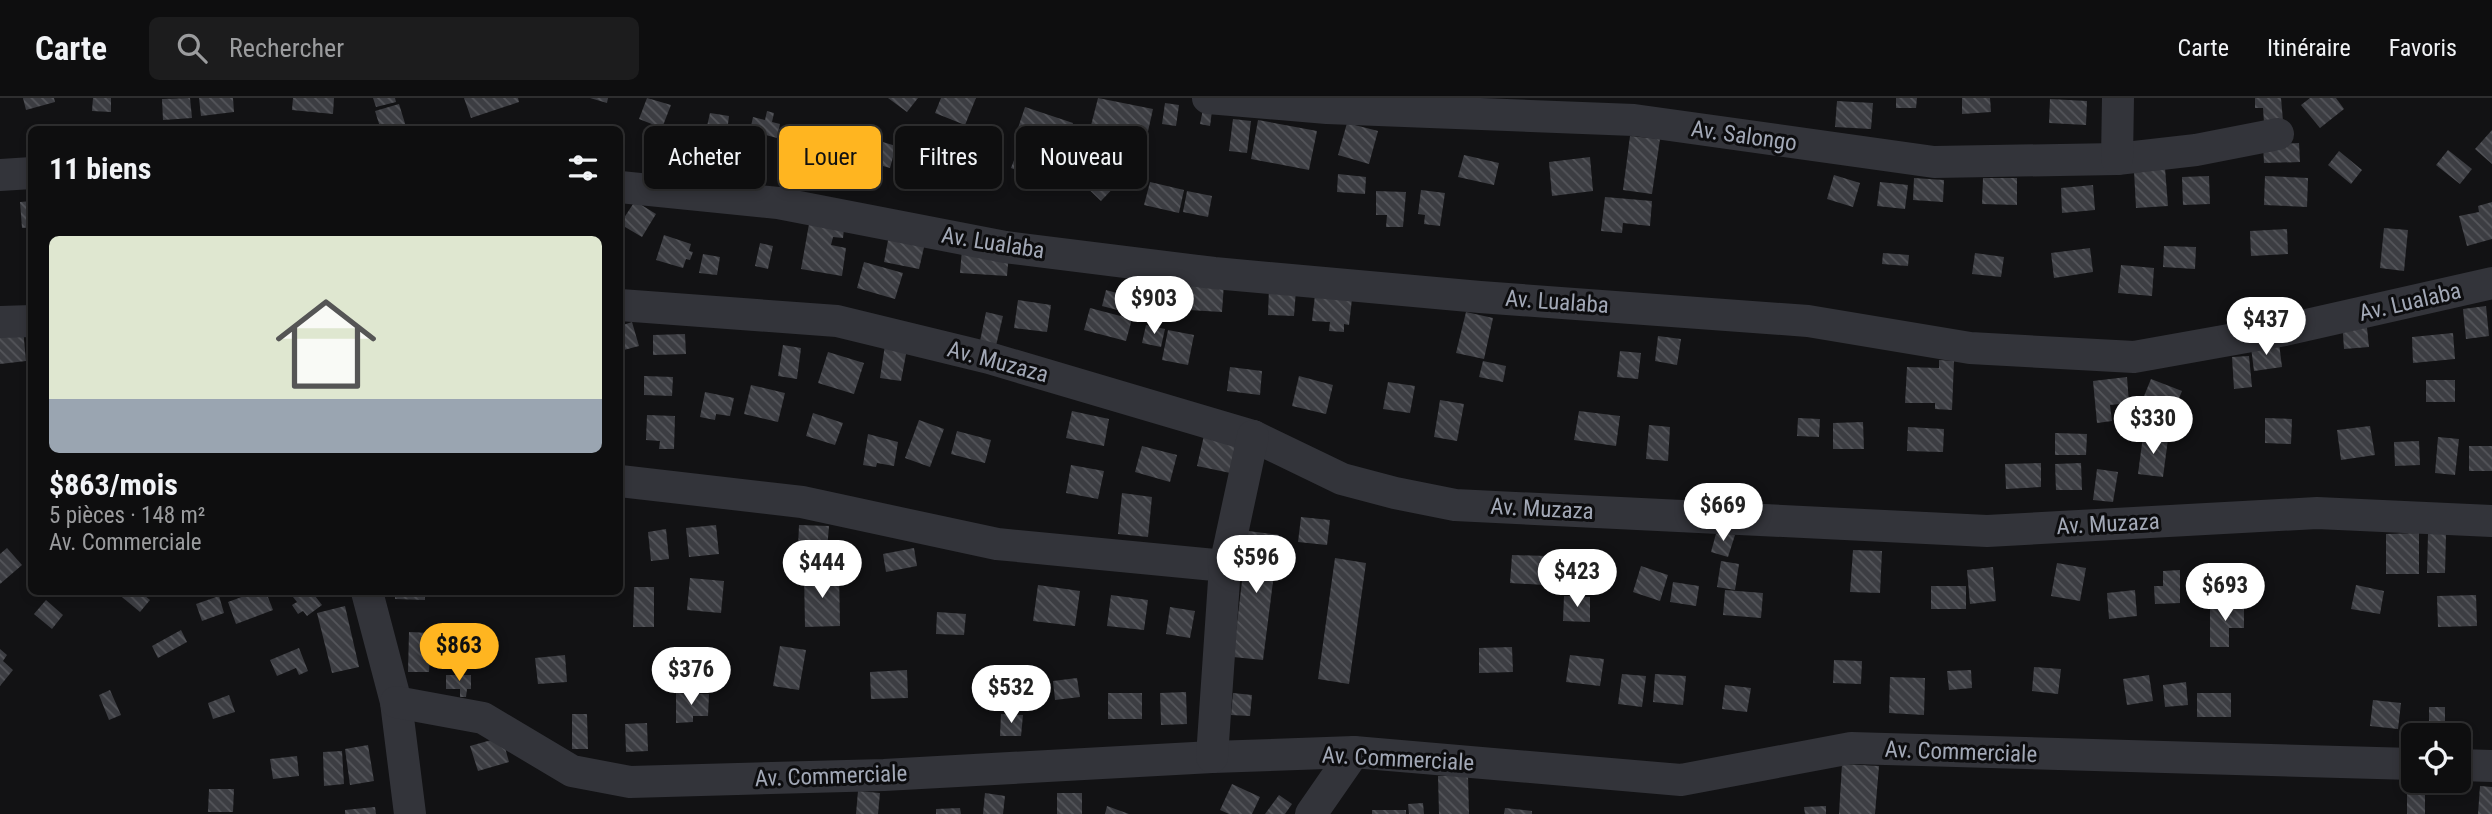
<!DOCTYPE html>
<html lang="fr">
<head>
<meta charset="utf-8">
<style>
	:root { --surface:#0e0e0f; --page:#1c1c1d; --text:#f1f3f6; --muted:#9b9c9e; --line:#2e2e2f; --accent:#ffb520 }
	body { margin:0; font-family:"Roboto Condensed",sans-serif; background:var(--page); color:var(--text); height:100vh; display:flex; flex-direction:column; font-size:26px; white-space:nowrap }
	* { box-sizing:border-box; margin:0 }
	p { font-size:23px; color:var(--muted) }
	.icon { flex:none; width:38px; height:38px; fill:none; stroke:currentColor; stroke-width:2; stroke-linecap:round; stroke-linejoin:round }
	.map { position:relative; flex:1; overflow:hidden }
	.details { position:absolute; left:28px; top:28px; width:595px; height:469px; display:flex; flex-direction:column; background:var(--surface); border-radius:10px; box-shadow:0 4px 10px #0003,0 0 0 2px var(--line) }
	.details>* { flex:none }
	.hud { position:absolute; left:644px; top:28px; width:665px; height:63px; display:flex; gap:14px }
	.tools { position:absolute; left:2401px; top:625px; display:grid; gap:14px }
	.tools a { display:grid; place-items:center; width:70px; height:70px; border-radius:10px; background:var(--surface); box-shadow:0 4px 10px #0003,0 0 0 2px var(--line); font-size:35px }
	.price { position:absolute; translate:-50% -60px; padding:0 16px; border-radius:24px; background:#fff; color:#222; font-size:23px; line-height:46px; filter:drop-shadow(0 2px 4px #0008) }
	.price::after { content:''; position:absolute; left:50%; top:42px; width:21px; height:16px; margin-left:-10px; background:inherit; clip-path:polygon(0 0,100% 0,50% 100%) }
	.price.current { background:var(--accent); color:#111 }
	ul { padding:0; list-style:none }
	li { display:grid; align-content:center; gap:14px; height:371px; padding:0 21px }
	li+li { border-top:2px solid var(--line) }
	li span { display:grid; place-items:center; height:217px; border-radius:10px; color:#555 }
	li>.icon { margin-inline-start:auto }
	span .icon { width:126px; height:126px; fill:#fffc; stroke-width:1 }
	li b { font-size:30px }
	h2 { display:flex; justify-content:space-between; align-items:center; height:84px; padding:0 21px; font-size:30px }
	.tag { padding:0 24px; border-radius:10px; background:var(--surface); box-shadow:0 4px 10px #0003,0 0 0 2px var(--line); font-size:24px; line-height:63px }
	.tag.current { background:var(--accent); color:#111 }
	header { display:flex; align-items:center; gap:42px; box-sizing:border-box; height:98px; padding:0 35px; background:var(--surface); border-bottom:2px solid var(--line) }
	header strong { font-size:33px }
	nav { display:flex; gap:38px; margin-inline-start:auto; font-size:24px }
	.search { width:490px; height:63px; background:var(--page); display:flex; align-items:center; gap:18px; box-sizing:border-box; padding:0 24px; border-radius:10px; color:var(--muted); font-size:26px }
	.map>svg:first-child { display:block }
	.building { fill:url(#building-back-hatch) }
	.lines { fill:none; stroke-linecap:round; stroke-linejoin:round }
	.minor { stroke:#33343a; stroke-width:32 }
	.labels { text-anchor:middle; dominant-baseline:central; stroke-width:6; stroke-linejoin:round; paint-order:stroke }
	.street-label { font-size:23px; fill:#a2a8b6; stroke:#0d0d0f }
</style>
</head>
<body>
<header>
<strong>Carte</strong>
<div class="search"><svg class="icon" aria-label="search" viewBox="0 0 24 24"><circle cx="10" cy="10" r="6"/><path d="M15 15l6 6"/></svg>Rechercher</div>
<nav><a>Carte</a><a>Itinéraire</a><a>Favoris</a></nav>
</header>
<div class="map">
<svg width="2492" height="716" viewBox="0 0 2492 716">
	<defs>
		<pattern id="building-back-hatch" width="6" height="6" patternUnits="userSpaceOnUse" patternTransform="scale(1.75)"><rect width="6" height="6" fill="#3c3d42"/><path d="M-1 5l2 2M0 0l6 6M5-1l2 2" fill="none" stroke="#55565b"/></pattern>
	</defs>
	<rect width="100%" height="100%" fill="#121214"/>
	<!-- building -->
	<g class="building">
		<path d="M23,0H54L55,4L26,12Z"/>
		<path d="M93,0H111V14L92,13Z"/>
		<path d="M190,0L192,20L163,22L162,1Z"/>
		<path d="M199,0H233L234,14L201,18Z"/>
		<path d="M293,0H334L333,16L292,12Z"/>
		<path d="M373,0H395L396,4L376,9Z"/>
		<path d="M464,0H518L519,4L471,20Z"/>
		<path d="M590,0H608L607,5Z"/>
		<path d="M647,0L671,7L662,30L639,21Z"/>
		<path d="M888,0H918L907,14Z"/>
		<path d="M941,0H976L965,27L935,15Z"/>
		<path d="M1098,0L1153,11L1142,60L1086,47Z"/>
		<path d="M1896,0H1917L1916,10H1896Z"/>
		<path d="M1962,0H1990L1991,14L1962,16Z"/>
		<path d="M2255,0H2281L2283,23L2264,25L2263,10H2255Z"/>
		<path d="M2310,0H2336L2344,11L2320,30L2301,7Z"/>
		<path d="M2050,1L2087,3L2086,27L2049,25Z"/>
		<path d="M1837,3L1873,5L1871,31L1835,29Z"/>
		<path d="M1165,5L1179,7L1176,28L1162,26Z"/>
		<path d="M399,6L407,32H381L375,13Z"/>
		<path d="M1025,9L1073,25L1065,49L1017,33Z"/>
		<path d="M1203,11L1212,13L1210,28L1200,26Z"/>
		<path d="M767,13L774,15L772,24L780,26L777,40L750,33L753,19L765,22Z"/>
		<path d="M710,15L729,18L728,26L742,28L738,52L725,50L723,60L704,57L706,46H703Z"/>
		<path d="M1233,21L1251,23L1247,55L1229,53Z"/>
		<path d="M1258,22L1317,33L1309,72L1251,61Z"/>
		<path d="M1347,25L1378,33L1369,66L1338,57Z"/>
		<path d="M2492,32V66L2475,51Z"/>
		<path d="M833,36L870,45L863,75L825,66Z"/>
		<path d="M1630,38L1660,41L1652,96L1623,92Z"/>
		<path d="M876,42L896,48L890,70L869,64Z"/>
		<path d="M2299,45L2300,64L2264,65L2263,47Z"/>
		<path d="M927,50L956,61L948,85L919,74Z"/>
		<path d="M2448,52L2472,71L2460,86L2436,67Z"/>
		<path d="M2339,53L2362,72L2351,86L2328,67Z"/>
		<path d="M1016,57L1041,66L1036,80L1011,70Z"/>
		<path d="M1464,57L1499,65L1494,87L1458,79Z"/>
		<path d="M1590,59L1593,93L1552,98L1549,64Z"/>
		<path d="M1097,65L1118,85L1101,103L1080,83Z"/>
		<path d="M2165,70L2168,108L2136,110L2134,73Z"/>
		<path d="M1338,76L1366,79L1365,96L1337,94Z"/>
		<path d="M1834,77L1860,85L1853,109L1827,101Z"/>
		<path d="M2209,78L2210,106L2183,107L2182,79Z"/>
		<path d="M2265,78L2308,80L2307,109L2264,107Z"/>
		<path d="M1914,80L1944,82L1943,104L1913,102Z"/>
		<path d="M1983,80H2017V107L1982,106Z"/>
		<path d="M1150,84L1184,92L1179,115L1144,107Z"/>
		<path d="M1880,84L1908,87L1905,111L1877,108Z"/>
		<path d="M2093,87L2095,112L2062,115L2061,90Z"/>
		<path d="M1421,92L1445,95L1440,128L1424,126L1425,117L1418,116Z"/>
		<path d="M1187,93L1212,98L1208,119L1183,114Z"/>
		<path d="M1376,93L1406,94L1403,129H1386L1387,117H1376Z"/>
		<path d="M1605,99L1652,103L1650,128L1623,125L1622,135L1601,133Z"/>
		<path d="M32,103V129L22,130L20,104Z"/>
		<path d="M635,103L656,116L642,139L620,126Z"/>
		<path d="M2492,104V141L2467,148L2459,118L2479,114L2478,108Z"/>
		<path d="M809,126L844,131L843,140L833,139L831,147L846,150L842,178L801,171Z"/>
		<path d="M2384,130L2408,132L2404,173L2380,170Z"/>
		<path d="M2287,131L2288,156L2251,158L2250,133Z"/>
		<path d="M664,137L691,146L689,153L693,154L690,162L686,161L683,170L656,162Z"/>
		<path d="M889,137L925,145L919,171L884,164Z"/>
		<path d="M760,145L773,148L768,171L755,168Z"/>
		<path d="M2164,148L2196,149L2195,171L2163,169Z"/>
		<path d="M2090,150L2093,174L2054,180L2051,155Z"/>
		<path d="M962,151L1009,155L1007,178L960,175Z"/>
		<path d="M1883,155L1909,157L1908,168L1882,166Z"/>
		<path d="M1975,155L2004,159L2001,179L1972,176Z"/>
		<path d="M703,156L720,159L717,177L699,175Z"/>
		<path d="M864,164L903,175L895,201L857,190Z"/>
		<path d="M2121,167L2154,170L2152,198L2118,195Z"/>
		<path d="M1191,183L1224,185L1222,214L1189,212Z"/>
		<path d="M1269,190L1296,192L1294,218L1268,217Z"/>
		<path d="M1106,192L1128,198L1125,214L1102,208Z"/>
		<path d="M1315,197L1352,201L1349,227L1344,226V234L1329,233L1330,224L1312,223Z"/>
		<path d="M1018,202L1051,207L1047,234L1014,230Z"/>
		<path d="M2486,208L2489,238L2466,241L2463,211Z"/>
		<path d="M1090,210L1132,221L1126,243L1084,232Z"/>
		<path d="M986,214L1003,218L995,252L979,248Z"/>
		<path d="M1466,214L1493,220L1484,261L1456,255Z"/>
		<path d="M2366,220L2369,249L2344,251L2342,222Z"/>
		<path d="M632,224L639,248L620,253V228Z"/>
		<path d="M1146,227L1165,231L1161,249L1142,245Z"/>
		<path d="M23,230L26,263L0,266V232Z"/>
		<path d="M1168,232L1194,237L1188,267L1162,262Z"/>
		<path d="M2453,235L2455,261L2413,265L2412,239Z"/>
		<path d="M685,236L686,256L653,257V237Z"/>
		<path d="M1658,238L1681,241L1677,267L1655,263Z"/>
		<path d="M2279,245L2282,269L2254,273L2251,249Z"/>
		<path d="M783,247L801,250L797,281L778,278Z"/>
		<path d="M885,247L907,251L901,283L880,280Z"/>
		<path d="M1620,253L1641,255L1638,281L1617,279Z"/>
		<path d="M828,254L864,265L854,296L818,285Z"/>
		<path d="M2249,258L2252,289L2234,291L2232,259Z"/>
		<path d="M1939,262L1954,263L1952,312L1935,311V305H1905L1907,269L1939,270Z"/>
		<path d="M1483,263L1506,268L1503,284L1479,279Z"/>
		<path d="M1230,269L1262,273L1260,297L1227,293Z"/>
		<path d="M644,278L673,279L672,298L644,297Z"/>
		<path d="M1299,278L1333,287L1326,316L1292,308Z"/>
		<path d="M2127,279L2129,305L2110,307L2112,323L2097,325L2093,283Z"/>
		<path d="M2151,281L2182,293L2171,320L2140,308Z"/>
		<rect x="2426" y="282" width="29" height="22"/>
		<path d="M1388,284L1415,288L1410,315L1383,311Z"/>
		<path d="M751,287L785,295L778,324L744,316Z"/>
		<path d="M705,294L734,300L730,318L716,316L715,322L700,319Z"/>
		<path d="M1440,302L1464,306L1457,343L1434,339Z"/>
		<path d="M1072,313L1109,321L1104,348L1066,340Z"/>
		<path d="M1579,313L1620,318L1616,348L1574,342Z"/>
		<path d="M813,315L843,325L835,347L806,338Z"/>
		<path d="M647,317L675,318L674,351H659L660,343L646,342Z"/>
		<path d="M1798,320L1820,321L1819,339L1797,338Z"/>
		<path d="M2265,320L2292,321L2291,346L2265,345Z"/>
		<path d="M919,322L944,331L930,369L905,360Z"/>
		<path d="M1863,324L1864,351H1833V325Z"/>
		<path d="M1649,327L1670,329L1668,363L1646,361Z"/>
		<path d="M2370,328L2375,357L2341,362L2337,332Z"/>
		<path d="M1908,329L1944,331L1943,354L1907,353Z"/>
		<path d="M957,333L991,342L985,365L951,356Z"/>
		<path d="M1205,333L1247,342L1240,377L1197,368Z"/>
		<path d="M2055,335L2087,336L2086,357H2055Z"/>
		<path d="M868,336L898,344L894,368L877,365L876,369L863,367Z"/>
		<path d="M2143,338L2168,341L2163,379L2138,376Z"/>
		<path d="M2438,339L2459,341L2455,377L2435,375Z"/>
		<path d="M2419,343L2420,367L2395,368L2394,344Z"/>
		<path d="M1142,348L1177,357L1170,384L1135,374Z"/>
		<rect x="2469" y="348" width="23" height="25"/>
		<path d="M2041,365V389L2006,391L2005,366Z"/>
		<path d="M2081,365L2082,392H2056L2055,366Z"/>
		<path d="M1071,367L1104,373L1098,401L1066,395Z"/>
		<path d="M2097,371L2118,374L2113,404L2093,402Z"/>
		<path d="M1122,395L1152,399L1148,439L1118,436Z"/>
		<path d="M1301,419L1330,422L1327,447L1298,444Z"/>
		<path d="M716,427L719,456L689,459L686,430Z"/>
		<path d="M799,427L829,428L827,452L798,450Z"/>
		<path d="M666,431L669,461L651,463L648,434Z"/>
		<path d="M1717,432L1735,437L1728,459L1711,454Z"/>
		<path d="M1248,433L1279,437L1263,562L1233,559Z"/>
		<path d="M2419,435V476H2386V436Z"/>
		<path d="M2428,436H2446L2445,475H2427Z"/>
		<path d="M7,450L22,467L0,486V456Z"/>
		<path d="M914,450L917,468L886,474L883,456Z"/>
		<path d="M1853,452L1882,453L1880,495L1850,494Z"/>
		<path d="M1570,453L1603,457L1599,480L1567,476Z"/>
		<path d="M1512,457L1547,458L1545,487L1510,485Z"/>
		<path d="M1335,460L1366,465L1349,586L1318,581Z"/>
		<path d="M1721,463L1739,466L1735,492L1717,489Z"/>
		<path d="M2057,465L2086,470L2080,503L2051,498Z"/>
		<path d="M1641,468L1668,477L1660,503L1633,494Z"/>
		<path d="M1993,469L1996,503L1970,506L1967,472Z"/>
		<path d="M2180,472V505L2155,506L2154,488H2163V473Z"/>
		<path d="M839,474L840,528L805,529L804,475Z"/>
		<path d="M690,480L724,483L721,515L687,512Z"/>
		<path d="M1673,484L1699,488L1696,508L1670,504Z"/>
		<path d="M1038,487L1080,493L1075,528L1033,523Z"/>
		<path d="M2356,487L2384,493L2380,516L2351,511Z"/>
		<rect x="1931" y="488" width="35" height="23"/>
		<path d="M634,489H654V529H633Z"/>
		<path d="M1725,492L1763,495L1761,520L1723,517Z"/>
		<path d="M2135,492L2137,518L2109,521L2107,495Z"/>
		<path d="M116,494H140L150,502L140,514Z"/>
		<path d="M255,494H266L273,512L236,526L228,504Z"/>
		<path d="M289,494H312L322,507L307,518L303,513L298,516L292,507L297,504Z"/>
		<path d="M395,494H425V502L395,501Z"/>
		<path d="M1111,497L1148,502L1144,532L1107,528Z"/>
		<path d="M2476,497L2477,528L2438,529L2437,498Z"/>
		<path d="M219,498L224,515L202,523L196,506Z"/>
		<path d="M1564,498L1590,499V524L1563,523Z"/>
		<path d="M46,502L63,517L52,531L34,516Z"/>
		<path d="M2210,506H2244V530H2229V549H2210Z"/>
		<path d="M345,508L359,569L332,575L317,515Z"/>
		<path d="M1170,509L1195,513L1190,540L1166,536Z"/>
		<path d="M937,514L966,516L964,537L936,536Z"/>
		<path d="M181,532L187,544L158,560L152,548Z"/>
		<path d="M409,534L431,535L429,574H408Z"/>
		<path d="M780,548L806,552L799,592L773,588Z"/>
		<path d="M1512,549L1513,574L1479,575V550Z"/>
		<path d="M299,550L308,573L299,577L296,570L277,578L270,562Z"/>
		<path d="M0,551L7,557L3,563L13,572L0,588Z"/>
		<path d="M565,557L567,584L538,586L535,560Z"/>
		<path d="M1570,557L1604,561L1600,588L1566,584Z"/>
		<path d="M1834,562L1862,563L1861,586L1833,585Z"/>
		<path d="M2034,569L2061,571L2058,596L2032,593Z"/>
		<path d="M907,572L908,600L871,601L870,574Z"/>
		<path d="M1971,572L1972,590L1949,592L1947,573Z"/>
		<path d="M1622,576L1646,578L1642,609L1618,606Z"/>
		<path d="M1655,576L1686,578L1683,607L1653,604Z"/>
		<path d="M446,577H471V591H467L466,599H460V591H446Z"/>
		<path d="M2149,577L2153,603L2127,607L2123,581Z"/>
		<path d="M1036,579L1040,600L1013,605L1009,584Z"/>
		<path d="M1890,579L1925,580L1924,617L1889,615Z"/>
		<path d="M1077,580L1080,599L1055,602L1053,583Z"/>
		<path d="M2186,584L2188,607L2165,609L2163,587Z"/>
		<path d="M1725,587L1751,590L1747,614L1722,611Z"/>
		<path d="M110,592L121,617L109,622L99,597Z"/>
		<path d="M1186,594L1187,626L1161,627L1160,595Z"/>
		<path d="M676,595L709,596L708,618H693V624L676,625Z"/>
		<rect x="1108" y="595" width="34" height="26"/>
		<path d="M1233,595L1252,597L1250,618L1231,617Z"/>
		<rect x="2197" y="595" width="34" height="24"/>
		<path d="M229,597L235,614L213,621L208,605Z"/>
		<path d="M2373,602L2401,605L2398,631L2370,628Z"/>
		<rect x="2429" y="609" width="16" height="25"/>
		<path d="M572,616H587L588,651H572Z"/>
		<path d="M1001,616L1023,617L1021,638H1000Z"/>
		<path d="M647,625L648,653L626,654L625,626Z"/>
		<path d="M502,639L509,664L478,673L470,648Z"/>
		<path d="M368,647L374,683L350,687L345,651Z"/>
		<path d="M342,653L344,686L324,688L323,654Z"/>
		<path d="M297,658L299,678L273,681L270,661Z"/>
		<path d="M1842,666L1879,668L1875,716H1839Z"/>
		<path d="M1468,677L1469,716H1439L1438,678Z"/>
		<path d="M1232,686L1260,699L1252,716H1229L1220,712Z"/>
		<path d="M2480,688L2492,689V716H2478Z"/>
		<path d="M209,691H234L233,714H208Z"/>
		<rect x="2407" y="692" width="18" height="24"/>
		<path d="M858,693L880,695L878,716H856Z"/>
		<path d="M985,695L1005,698L1003,716H983Z"/>
		<rect x="1057" y="695" width="25" height="21"/>
		<path d="M1279,697L1292,706L1285,716H1265Z"/>
		<path d="M1423,705L1424,716H1409L1408,706Z"/>
		<path d="M1107,708L1129,716H1105Z"/>
		<path d="M1826,708V716H1805L1804,709Z"/>
		<path d="M375,709L376,716H345V712Z"/>
		<path d="M960,710L961,716H936V711Z"/>
		<path d="M1505,710L1532,713V716H1504Z"/>
		<rect x="1372" y="712" width="34" height="4"/>
	</g>
	<g class="lines">
		<!-- minor -->
		<g class="minor">
			<path d="M1208,0L1327,10L1634,22L1934,64L2117,61L2196,52L2278,36"/>
			<path d="M2117,61L2118,0"/>
			<path d="M0,77L32,75"/>
			<path d="M620,89L778,105L1005,149L1214,175L1480,199L1808,223L1970,250L2134,259L2285,232L2492,185"/>
			<path d="M620,207L837,223L989,260L1253,338L1342,381L1395,395L1455,407L1987,433L2317,415L2492,423"/>
			<path d="M0,224L32,223"/>
			<path d="M620,383L802,404L997,446L1225,468"/>
			<path d="M367,494L396,604L410,716"/>
			<path d="M396,604L483,620L572,673L630,684L884,677L1212,659L1354,654L1681,682L1851,650L2413,666"/>
			<path d="M1212,659L1225,468L1253,338"/>
			<path d="M2459,667L2492,668"/>
			<path d="M1311,716L1354,654"/>
		</g>
	</g>
	<g class="labels">
		<!-- street labels -->
		<g class="street-label">
			<text transform="translate(1744 38) rotate(8)">Av. Salongo</text>
			<text transform="translate(993 145) rotate(9)">Av. Lualaba</text>
			<text transform="translate(1557 204) rotate(4)">Av. Lualaba</text>
			<text transform="translate(2410 204) rotate(-13)">Av. Lualaba</text>
			<text transform="translate(998 264) rotate(15)">Av. Muzaza</text>
			<text transform="translate(1542 411) rotate(3)">Av. Muzaza</text>
			<text transform="translate(2108 426) rotate(-3)">Av. Muzaza</text>
			<text transform="translate(1961 654) rotate(2)">Av. Commerciale</text>
			<text transform="translate(1398 661) rotate(3)">Av. Commerciale</text>
			<text transform="translate(831 678) rotate(-2)">Av. Commerciale</text>
		</g>
	</g>
</svg>
<div class="tools">
<a><svg class="icon" aria-label="locate" viewBox="0 0 24 24"><circle cx="12" cy="12" r="6"/><path d="M12 2v4M12 18v4M2 12h4M18 12h4"/></svg></a>
</div>
<b class="price" style="left:1154px;top:238px">$903</b>
<b class="price" style="left:2266px;top:259px">$437</b>
<b class="price" style="left:2153px;top:358px">$330</b>
<b class="price" style="left:1723px;top:445px">$669</b>
<b class="price" style="left:1256px;top:497px">$596</b>
<b class="price" style="left:822px;top:502px">$444</b>
<b class="price" style="left:1577px;top:511px">$423</b>
<b class="price" style="left:2225px;top:525px">$693</b>
<b class="price current" style="left:459px;top:585px">$863</b>
<b class="price" style="left:691px;top:609px">$376</b>
<b class="price" style="left:1011px;top:627px">$532</b>
<div class="hud">
<a class="tag">Acheter</a>
<a class="tag current">Louer</a>
<a class="tag">Filtres</a>
<a class="tag">Nouveau</a>
</div>
<section class="details">
<h2>11 biens<svg class="icon" aria-label="filters" viewBox="0 0 24 24"><path d="M4 7h16M4 17h16"/><circle cx="9" cy="7" r="2"/><circle cx="15" cy="17" r="2"/></svg></h2>
<ul>
<li><span style="background:linear-gradient(#dfe7d0 75%,#9aa5b1 0)"><svg class="icon" aria-label="home" viewBox="0 0 24 24"><path d="M3 11l9-7 9 7M6 9v11h12V9"/></svg></span><div><b>$863/mois</b><p>5 pièces · 148 m²</p><p>Av. Commerciale</p></div></li>
</ul>
</section>
</div>
</body>
</html>
